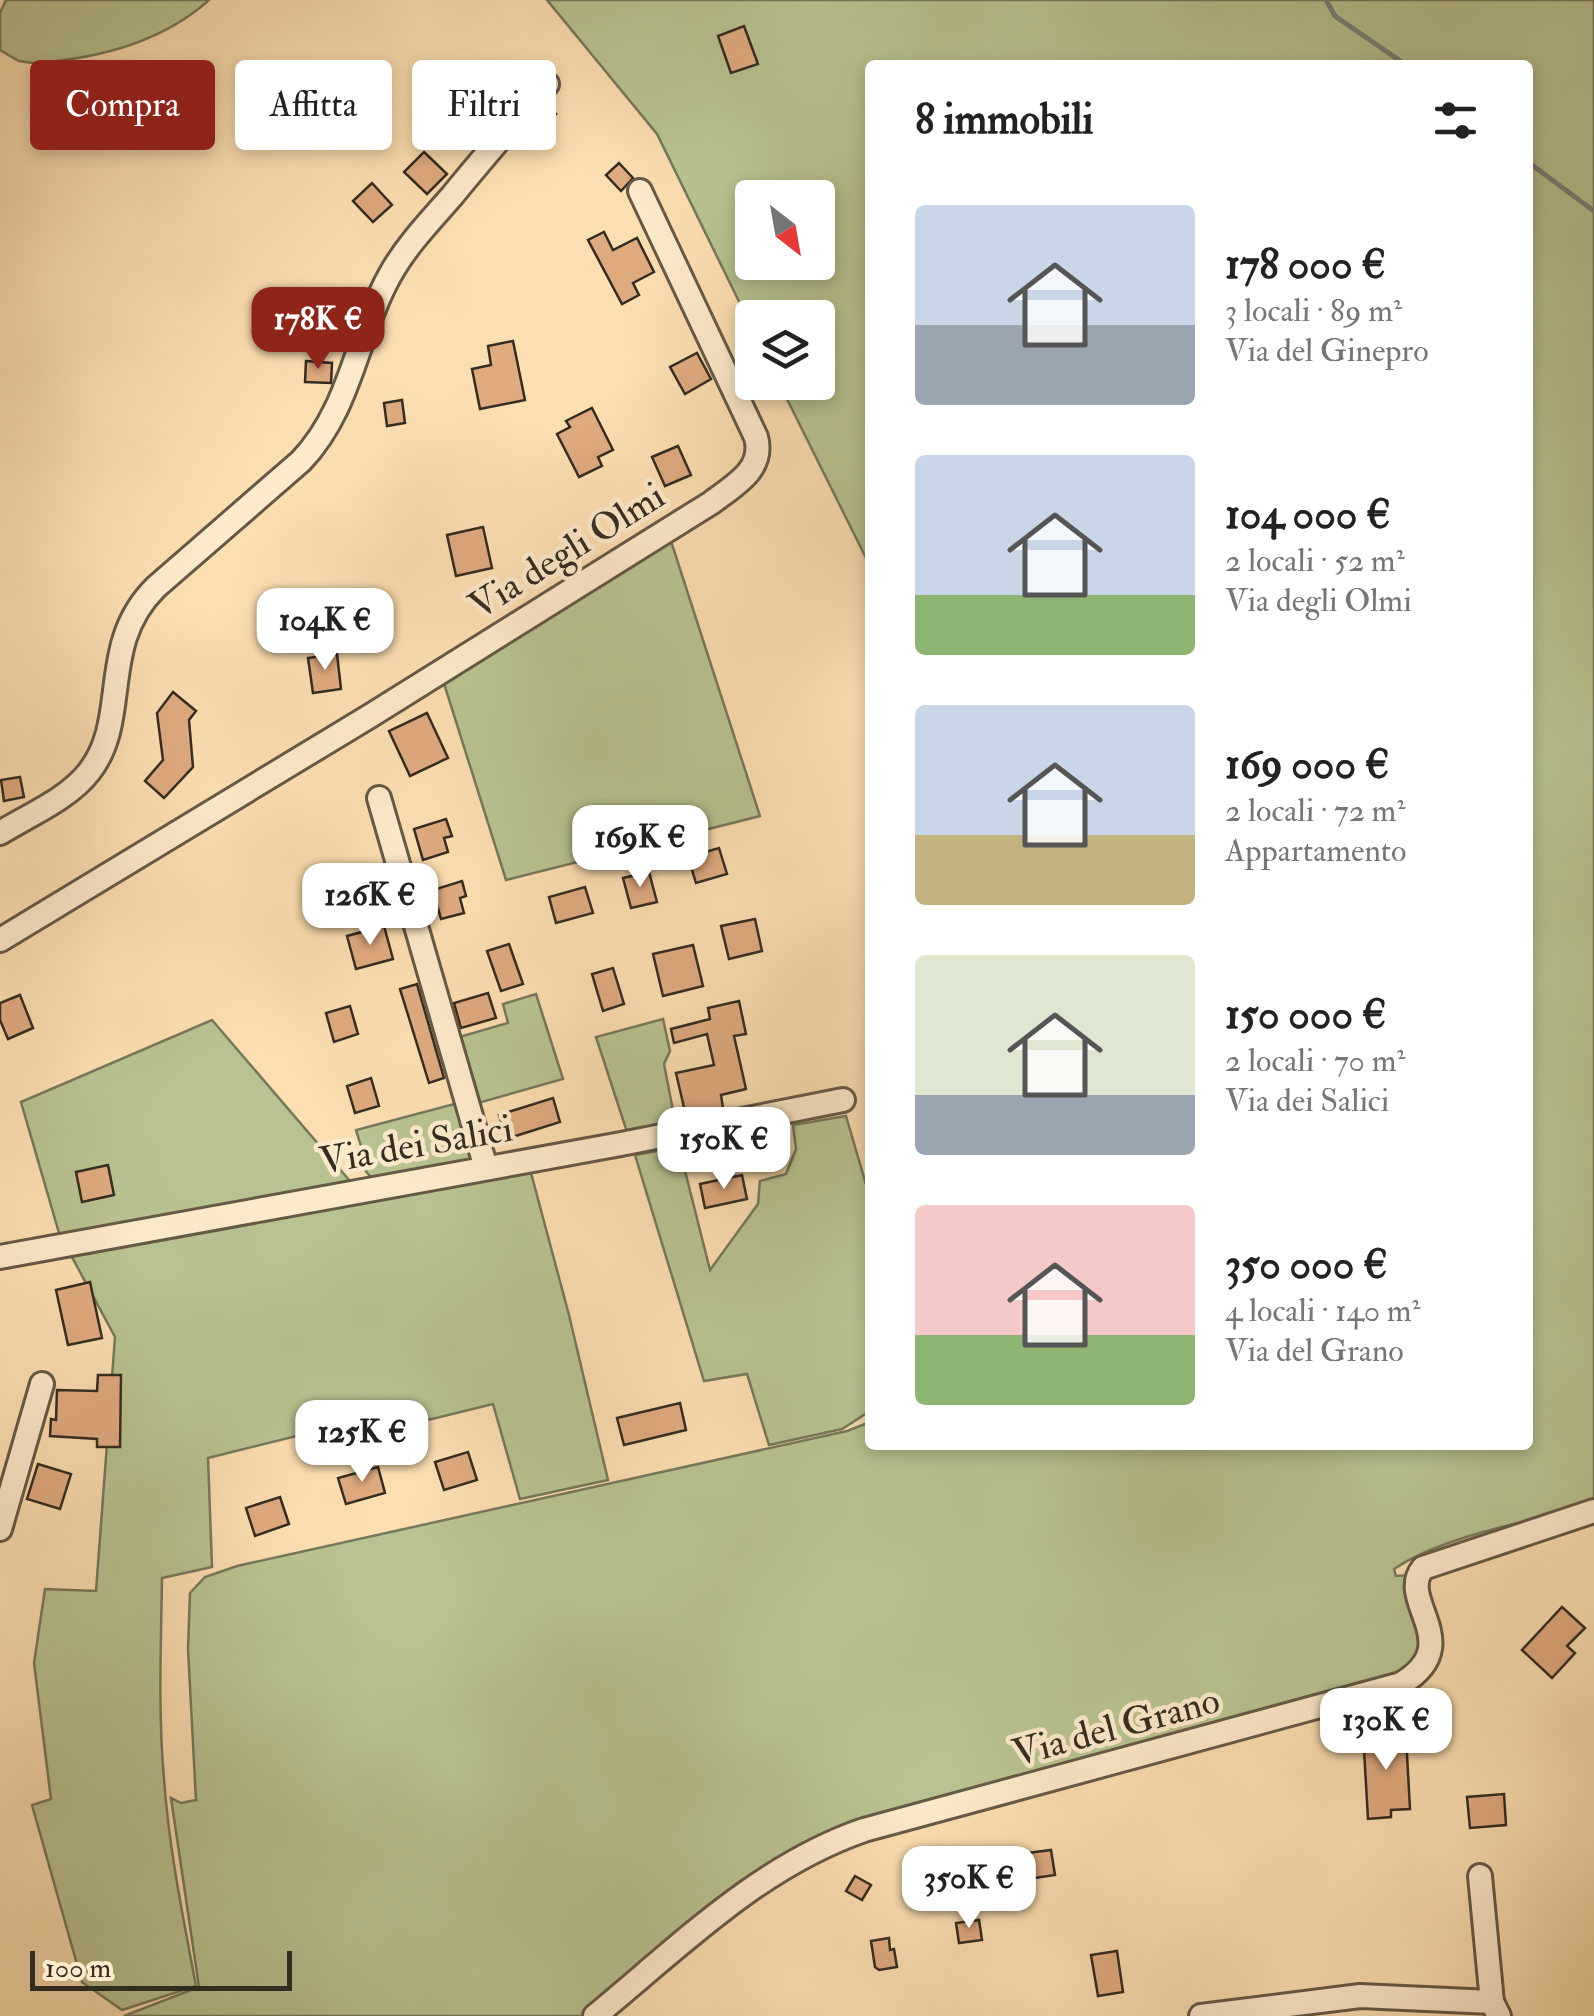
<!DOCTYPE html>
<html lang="it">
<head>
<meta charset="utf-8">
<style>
	:root { --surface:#fff; --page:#f2f2f2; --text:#222; --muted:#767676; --accent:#8f2418 }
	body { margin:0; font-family:"IM FELL Double Pica",serif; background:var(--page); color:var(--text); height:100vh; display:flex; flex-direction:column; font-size:38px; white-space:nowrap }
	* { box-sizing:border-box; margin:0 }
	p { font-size:32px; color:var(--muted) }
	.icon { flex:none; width:55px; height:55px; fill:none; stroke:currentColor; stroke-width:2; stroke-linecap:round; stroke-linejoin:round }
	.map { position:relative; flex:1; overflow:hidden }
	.details { position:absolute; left:865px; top:60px; width:668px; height:1390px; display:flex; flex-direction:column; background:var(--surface); border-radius:10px; box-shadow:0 5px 15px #0003 }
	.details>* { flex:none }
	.hud { position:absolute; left:30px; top:60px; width:685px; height:90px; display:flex; gap:20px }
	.needle { width:65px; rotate:149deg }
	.fabs { position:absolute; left:735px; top:180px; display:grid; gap:20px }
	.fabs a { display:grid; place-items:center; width:100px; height:100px; border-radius:10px; background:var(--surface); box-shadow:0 5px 15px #0003; font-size:50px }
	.scale { position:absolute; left:30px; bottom:25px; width:262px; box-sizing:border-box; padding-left:10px; border:5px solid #332c22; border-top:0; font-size:28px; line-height:35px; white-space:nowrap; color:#332c22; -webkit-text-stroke:8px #fdeacc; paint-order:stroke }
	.price { position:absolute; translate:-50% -85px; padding:0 22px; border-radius:20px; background:#fff; color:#222; font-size:32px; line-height:65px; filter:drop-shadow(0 2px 5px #0008) }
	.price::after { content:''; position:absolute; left:50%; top:60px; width:30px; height:22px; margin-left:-15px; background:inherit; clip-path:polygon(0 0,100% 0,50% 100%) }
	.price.selected { background:var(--accent); color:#fff }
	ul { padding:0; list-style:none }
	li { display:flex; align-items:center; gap:30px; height:250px; padding:0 50px }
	li span { display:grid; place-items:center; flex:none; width:280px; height:200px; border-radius:10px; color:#555 }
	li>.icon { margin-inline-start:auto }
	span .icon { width:120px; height:120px; fill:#fffc; stroke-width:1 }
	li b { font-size:42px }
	h2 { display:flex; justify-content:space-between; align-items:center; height:120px; padding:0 50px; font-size:42px }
	.tag { padding:0 35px; border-radius:10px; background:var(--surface); box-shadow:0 5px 15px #0003; font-size:35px; line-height:90px }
	.tag.selected { background:var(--accent); color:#fff }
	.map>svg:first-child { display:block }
	.green { fill:#b9c391; stroke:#76785a; stroke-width:2.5; fill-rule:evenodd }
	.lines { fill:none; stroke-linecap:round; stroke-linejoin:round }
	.stream { stroke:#77817c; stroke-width:5 }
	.building { fill:#e0aa7f; stroke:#332c22; stroke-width:2.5 }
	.minor-casing { stroke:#655946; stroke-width:28 }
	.minor { stroke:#fdeacc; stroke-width:22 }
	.labels { text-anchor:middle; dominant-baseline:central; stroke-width:9; stroke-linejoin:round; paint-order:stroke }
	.street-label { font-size:38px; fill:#332c22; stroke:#fdeacc }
</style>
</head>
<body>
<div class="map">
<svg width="1594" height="2016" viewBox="0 0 1594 2016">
	<rect width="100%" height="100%" fill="#fcdfb1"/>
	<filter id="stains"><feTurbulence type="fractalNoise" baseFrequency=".002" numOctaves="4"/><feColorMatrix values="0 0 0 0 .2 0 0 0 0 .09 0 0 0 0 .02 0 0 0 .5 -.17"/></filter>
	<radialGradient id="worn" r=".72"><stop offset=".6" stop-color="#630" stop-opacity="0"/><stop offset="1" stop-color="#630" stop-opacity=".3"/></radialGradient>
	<!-- green -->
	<g class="green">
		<path d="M6,0H209C161,43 97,59 33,63L19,61L0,50V13Z"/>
		<path d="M547,0H1594V1506C1536,1519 1442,1536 1394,1569L1396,1576L1410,1575L1434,1638L1398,1676L837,1832L586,2016H124L199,1987L171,1798L181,1803L196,1800L188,1649L190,1593L205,1577L237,1566L847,1431L870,1422V1445H1528V65H870V566L779,383L818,382V318H752V328L657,134ZM752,198H818V262H752Z"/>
		<path d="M669,535L760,816L506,880L441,674Z"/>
		<path d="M536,994L563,1079L478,1103L459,1037L508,1023L503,1004Z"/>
		<path d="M663,1019L670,1051L664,1064L676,1126L627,1132L596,1037Z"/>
		<path d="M212,1020L367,1201L531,1173L569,1315L608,1480L520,1499L493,1404L367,1435L349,1423L208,1458L212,1567L162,1578C161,1646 158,1712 164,1779C169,1849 183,1917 196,1986L122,2010L82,1982L32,1805L51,1799L34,1663L45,1589L96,1591L115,1337L59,1233L21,1102Z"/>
		<path d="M458,1103L475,1163L374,1181L359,1163L365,1159L356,1130Z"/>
		<path d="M846,1116L870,1198V1411L842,1429L769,1445L747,1374L704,1381L635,1155L679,1147L710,1270L758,1204L760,1181L786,1174L796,1149L793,1125Z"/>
	</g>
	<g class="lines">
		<!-- stream -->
		<g class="stream">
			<path d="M1326,0L1335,16L1406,65"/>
			<path d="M1528,162L1594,211"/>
		</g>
	</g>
	<!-- building -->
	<g class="building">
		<path d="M744,26L758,64L731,73L718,36Z"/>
		<path d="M547,107L556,114L543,130L534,122Z"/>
		<path d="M424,152L447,174L427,194L404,172Z"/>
		<path d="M619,163L633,178L621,191L606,175Z"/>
		<path d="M372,183L392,205L373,222L353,201Z"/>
		<path d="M604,232L613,250L637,238L654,272L633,283L639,295L622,304L588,240Z"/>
		<path d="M348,298L349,328L319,329L318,299Z"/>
		<path d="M513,341L525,400L480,409L472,369L491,365L488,346Z"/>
		<path d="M697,353L711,379L685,394L670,367Z"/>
		<path d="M306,361L332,363L331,383L305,382Z"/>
		<path d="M402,400L405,423L387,426L384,403Z"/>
		<path d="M592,408L613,450L598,457L602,466L579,477L557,434L570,427L566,421Z"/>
		<path d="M678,446L691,475L665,486L652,457Z"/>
		<path d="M483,527L492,568L456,576L447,535Z"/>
		<path d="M337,654L341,689L313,693L308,658Z"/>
		<path d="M173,692L196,711L189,720L193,767L164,798L145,781L163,760L157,713Z"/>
		<path d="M427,713L448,758L410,776L389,731Z"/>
		<path d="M20,777L24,797L4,801L1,780Z"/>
		<path d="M446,819L452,836L444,838L448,852L423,860L414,829Z"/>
		<path d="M719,848L727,874L696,883L688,857Z"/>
		<path d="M364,871L372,902L350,908L342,877Z"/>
		<path d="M649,872L657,902L631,908L623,878Z"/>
		<path d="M462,881L466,896L460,898L464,913L441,919L433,890Z"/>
		<path d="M585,887L593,913L556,923L549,897Z"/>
		<path d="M755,919L762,951L729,959L721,926Z"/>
		<path d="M384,926L393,959L356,969L347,936Z"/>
		<path d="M509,944L523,984L501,991L487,951Z"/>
		<path d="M693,945L703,986L663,996L653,954Z"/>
		<path d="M613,968L624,1004L603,1011L592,974Z"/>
		<path d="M417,984L444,1078L429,1083L400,989Z"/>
		<path d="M488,993L496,1018L461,1028L454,1003Z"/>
		<path d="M20,995L33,1028L8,1039L0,1020V1003Z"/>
		<path d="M739,1001L746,1034L734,1036L746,1089L721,1095L723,1108L686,1116L676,1073L714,1065L707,1034L674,1043L671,1029L710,1019L708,1008Z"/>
		<path d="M350,1006L358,1034L334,1042L326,1013Z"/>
		<path d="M371,1078L379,1106L355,1113L347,1086Z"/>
		<path d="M553,1098L560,1122L506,1139L499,1115Z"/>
		<path d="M108,1165L114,1195L82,1202L76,1172Z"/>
		<path d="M742,1175L747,1199L705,1208L700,1184Z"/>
		<path d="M90,1282L102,1338L68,1345L56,1290Z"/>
		<path d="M98,1375H121L120,1447H97V1439L50,1436L51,1419L56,1420L57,1390L97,1391Z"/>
		<path d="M680,1403L686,1430L624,1445L617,1418Z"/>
		<path d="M468,1452L477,1480L444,1490L435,1462Z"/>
		<path d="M38,1464L71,1474L60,1509L27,1499Z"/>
		<path d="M378,1467L385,1493L346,1504L338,1478Z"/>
		<path d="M280,1497L289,1524L255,1536L246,1508Z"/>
		<path d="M1562,1607L1585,1628L1567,1646L1575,1653L1552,1678L1522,1650Z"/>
		<path d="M1395,1730V1737L1406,1736L1410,1809L1391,1810V1817L1368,1819L1363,1732Z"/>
		<path d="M1504,1794L1506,1825L1470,1828L1467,1797Z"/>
		<path d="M1051,1850L1055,1875L993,1884L989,1858Z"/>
		<path d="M855,1876L871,1885L862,1900L846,1891Z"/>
		<path d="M979,1920L982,1940L959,1943L956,1923Z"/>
		<path d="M889,1938L890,1950L894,1949L897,1967L879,1970L875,1967L871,1941Z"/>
		<path d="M1117,1951L1123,1992L1098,1996L1091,1955Z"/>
	</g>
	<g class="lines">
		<defs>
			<g id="minor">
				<path d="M379,798L486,1168"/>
				<path d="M0,833C29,815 68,799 89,772C131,719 97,645 156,587L301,461C351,409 356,336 390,275C406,246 430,221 452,196C483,158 515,121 547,84"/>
				<path d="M0,940L370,716L711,503C733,486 765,470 756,437L640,191"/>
				<path d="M0,1257L621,1144L843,1100"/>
				<path d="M0,1529L42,1384"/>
				<path d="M1480,1876L1492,2002L1499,2016"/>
				<path d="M595,2016C679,1947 759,1866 864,1830L1401,1684C1468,1644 1396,1601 1423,1568L1594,1511"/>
				<path d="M1201,2016L1360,1996L1492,2002"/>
			</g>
		</defs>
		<!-- minor casing -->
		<use href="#minor" class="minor-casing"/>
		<!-- minor -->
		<use href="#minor" class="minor"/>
	</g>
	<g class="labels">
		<!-- street labels -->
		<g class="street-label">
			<text transform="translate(567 551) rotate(-32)">Via degli Olmi</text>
			<text transform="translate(416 1145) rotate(-10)">Via dei Salici</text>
			<text transform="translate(1116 1727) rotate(-15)">Via del Grano</text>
		</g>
	</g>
	<rect width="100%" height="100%" filter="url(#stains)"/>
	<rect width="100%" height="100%" fill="url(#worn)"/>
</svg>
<div class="fabs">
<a><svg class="needle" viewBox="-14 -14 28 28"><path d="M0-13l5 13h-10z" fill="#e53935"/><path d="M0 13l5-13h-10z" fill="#767676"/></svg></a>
<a><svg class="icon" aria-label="layers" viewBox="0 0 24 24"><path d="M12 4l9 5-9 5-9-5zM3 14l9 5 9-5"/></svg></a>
</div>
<div class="scale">100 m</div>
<b class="price selected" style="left:318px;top:372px">178K €</b>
<b class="price" style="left:325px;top:673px">104K €</b>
<b class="price" style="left:640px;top:890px">169K €</b>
<b class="price" style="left:370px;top:948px">126K €</b>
<b class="price" style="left:724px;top:1192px">150K €</b>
<b class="price" style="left:362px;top:1485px">125K €</b>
<b class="price" style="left:1386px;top:1773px">130K €</b>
<b class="price" style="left:969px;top:1931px">350K €</b>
<div class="hud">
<a class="tag selected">Compra</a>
<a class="tag">Affitta</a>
<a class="tag">Filtri</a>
</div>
<section class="details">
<h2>8 immobili<svg class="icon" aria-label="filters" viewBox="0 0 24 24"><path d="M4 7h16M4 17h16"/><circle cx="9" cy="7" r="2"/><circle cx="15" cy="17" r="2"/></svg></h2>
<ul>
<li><span style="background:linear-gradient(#c9d6e8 60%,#9aa5b1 0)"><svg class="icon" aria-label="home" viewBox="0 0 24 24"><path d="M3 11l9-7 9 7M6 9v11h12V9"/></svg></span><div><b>178 000 €</b><p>3 locali · 89 m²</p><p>Via del Ginepro</p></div></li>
<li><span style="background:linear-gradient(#c9d6e8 70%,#8fb573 0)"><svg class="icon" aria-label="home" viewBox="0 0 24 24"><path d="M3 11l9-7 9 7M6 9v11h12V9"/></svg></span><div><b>104 000 €</b><p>2 locali · 52 m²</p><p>Via degli Olmi</p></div></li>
<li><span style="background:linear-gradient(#c9d6e8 65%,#c2b280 0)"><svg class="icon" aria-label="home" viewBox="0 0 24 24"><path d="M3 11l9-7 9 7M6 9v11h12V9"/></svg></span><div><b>169 000 €</b><p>2 locali · 72 m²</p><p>Appartamento</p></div></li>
<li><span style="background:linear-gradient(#dfe7d0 70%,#9aa5b1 0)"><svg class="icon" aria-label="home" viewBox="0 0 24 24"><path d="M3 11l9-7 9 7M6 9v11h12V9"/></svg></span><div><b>150 000 €</b><p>2 locali · 70 m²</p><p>Via dei Salici</p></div></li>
<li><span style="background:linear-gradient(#f6c9c9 65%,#8fb573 0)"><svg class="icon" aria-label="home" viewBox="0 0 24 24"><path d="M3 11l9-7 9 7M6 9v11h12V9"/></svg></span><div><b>350 000 €</b><p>4 locali · 140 m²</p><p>Via del Grano</p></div></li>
</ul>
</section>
</div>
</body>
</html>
